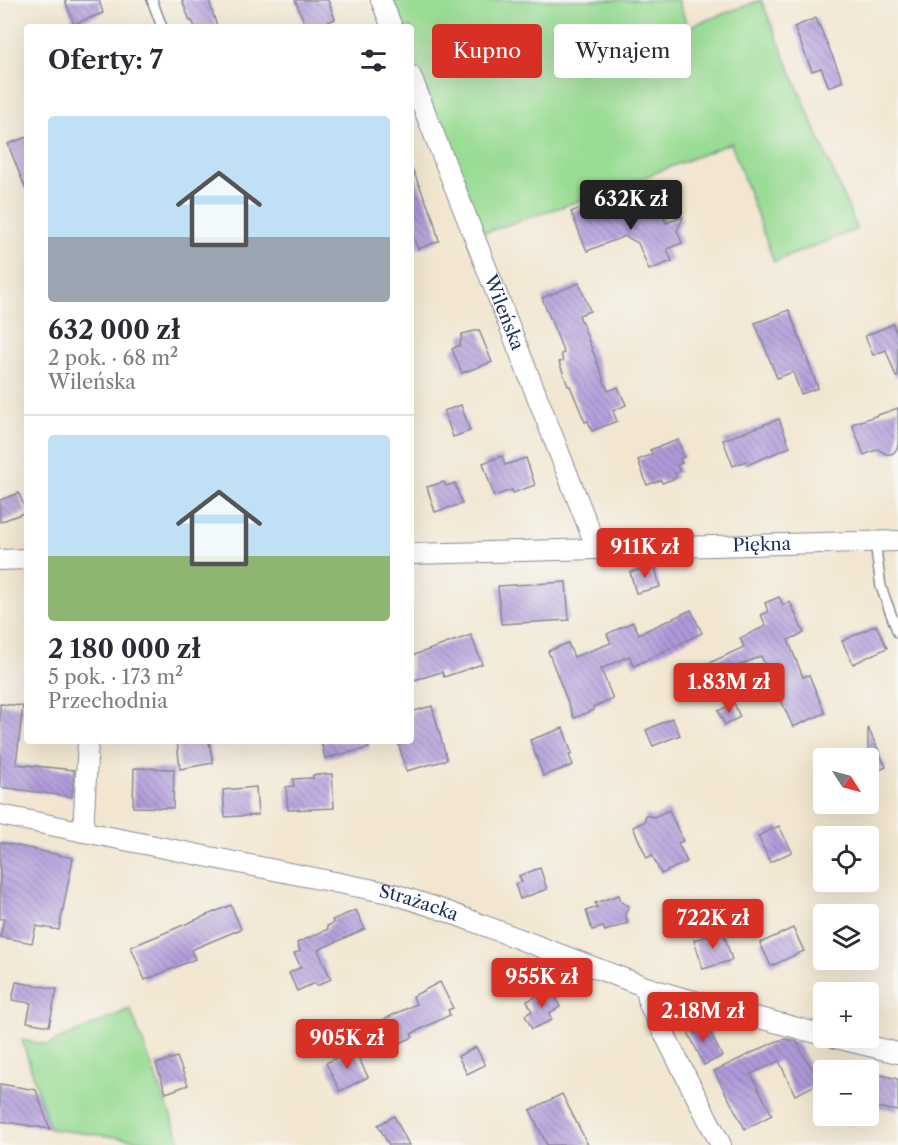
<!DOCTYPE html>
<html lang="pl">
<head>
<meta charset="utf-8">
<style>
	:root { --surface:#fff; --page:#f7f7f7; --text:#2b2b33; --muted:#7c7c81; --line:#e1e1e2; --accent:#d93025 }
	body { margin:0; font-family:"Libre Caslon Text",serif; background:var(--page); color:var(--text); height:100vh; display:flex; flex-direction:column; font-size:22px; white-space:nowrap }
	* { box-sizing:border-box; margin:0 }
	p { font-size:20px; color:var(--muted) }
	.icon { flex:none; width:33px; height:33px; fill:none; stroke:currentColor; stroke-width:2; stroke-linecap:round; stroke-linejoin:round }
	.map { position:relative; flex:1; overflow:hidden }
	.sheet { position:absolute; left:24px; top:24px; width:390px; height:720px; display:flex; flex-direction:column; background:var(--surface); border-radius:6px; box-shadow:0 6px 24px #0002 }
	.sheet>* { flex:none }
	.hud { position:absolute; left:432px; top:24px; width:375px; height:54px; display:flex; gap:12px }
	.needle { width:39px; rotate:126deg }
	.tools { position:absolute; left:813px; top:748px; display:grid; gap:12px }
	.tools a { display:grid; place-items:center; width:66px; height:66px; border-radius:6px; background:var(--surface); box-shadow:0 6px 24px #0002; font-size:30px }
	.price { position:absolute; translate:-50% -51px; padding:0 14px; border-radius:6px; background:var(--accent); color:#fff; font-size:20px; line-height:39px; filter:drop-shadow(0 2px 3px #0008) }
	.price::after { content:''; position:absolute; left:50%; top:36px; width:18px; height:14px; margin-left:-9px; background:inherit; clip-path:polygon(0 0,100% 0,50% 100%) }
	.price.active { background:#222; color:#fff }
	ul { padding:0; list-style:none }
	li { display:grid; align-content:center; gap:12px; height:318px; padding:0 24px }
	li+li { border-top:2px solid var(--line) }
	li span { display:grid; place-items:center; height:186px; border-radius:6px; color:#555 }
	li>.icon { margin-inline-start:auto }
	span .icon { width:108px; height:108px; fill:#fffc; stroke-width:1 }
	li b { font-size:26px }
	h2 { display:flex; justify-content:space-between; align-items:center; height:72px; padding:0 24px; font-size:26px }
	.chip { padding:0 21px; border-radius:6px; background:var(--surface); box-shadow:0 6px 24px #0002; font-size:21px; line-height:54px }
	.chip.active { background:var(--accent); color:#fff }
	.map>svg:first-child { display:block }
	.grass { fill:#99dc93; stroke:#5a8678; stroke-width:1.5 }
	.building { fill:url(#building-back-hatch) }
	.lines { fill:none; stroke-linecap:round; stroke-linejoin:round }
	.service-casing { stroke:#868a97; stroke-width:12 }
	.minor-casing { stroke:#868a97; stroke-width:22 }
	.service { stroke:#fff; stroke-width:9 }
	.minor { stroke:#fff; stroke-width:20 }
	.labels { text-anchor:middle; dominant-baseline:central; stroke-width:4.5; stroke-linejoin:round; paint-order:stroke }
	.street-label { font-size:18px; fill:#1b2f5e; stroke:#f6f6f2 }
</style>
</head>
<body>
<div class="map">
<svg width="898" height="1145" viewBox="0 0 898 1145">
	<defs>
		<pattern id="building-back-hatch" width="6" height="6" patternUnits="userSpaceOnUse" patternTransform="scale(1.5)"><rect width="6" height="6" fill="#b19ada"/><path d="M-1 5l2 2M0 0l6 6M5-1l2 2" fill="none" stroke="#8f7eb4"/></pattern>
	</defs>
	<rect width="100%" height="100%" fill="#f6f6f2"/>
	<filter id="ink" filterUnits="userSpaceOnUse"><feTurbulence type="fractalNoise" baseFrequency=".0167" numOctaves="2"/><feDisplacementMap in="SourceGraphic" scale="12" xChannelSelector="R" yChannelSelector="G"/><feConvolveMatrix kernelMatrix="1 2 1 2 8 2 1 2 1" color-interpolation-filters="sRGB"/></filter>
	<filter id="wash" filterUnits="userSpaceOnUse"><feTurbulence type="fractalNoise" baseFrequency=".008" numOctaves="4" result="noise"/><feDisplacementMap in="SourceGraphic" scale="24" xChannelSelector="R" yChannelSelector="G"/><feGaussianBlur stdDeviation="1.35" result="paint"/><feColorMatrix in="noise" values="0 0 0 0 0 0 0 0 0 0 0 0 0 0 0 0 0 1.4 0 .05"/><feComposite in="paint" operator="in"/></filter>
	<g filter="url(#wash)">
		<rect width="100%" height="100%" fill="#f2e6d0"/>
		<!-- grass -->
		<g class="grass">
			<path d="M390,0H678L688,27L761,0L857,229L774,262L731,143L609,191L483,233L411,53V27H400Z"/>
			<path d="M130,1009L182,1145L50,1129L22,1040L47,1045Z"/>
		</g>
		<g id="blocks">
			<!-- building -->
			<g class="building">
				<path d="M65,0H99L103,13L74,24Z"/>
				<path d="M182,0H209L217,27H195L192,21H190Z"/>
				<path d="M295,0H328L335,19L315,27H306Z"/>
				<path d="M816,18L843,81L829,87L821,68L812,71L794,27Z"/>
				<path d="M27,137V190H26L8,144Z"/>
				<path d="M411,166L433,218L439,241L418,249L411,231Z"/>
				<path d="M637,203L642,215L660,208L666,223L683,217L677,231L682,243L667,249L672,261L649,270L638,243L625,236L587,251L571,212L591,204L597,219Z"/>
				<path d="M579,283L590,311L579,315L608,391L618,387L626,405L613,411L617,421L592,431L588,421L585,422L570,386H568L559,362L563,361L561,354L564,353L542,298Z"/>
				<path d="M789,310L818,388L801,394L793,372L777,378L755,323Z"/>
				<path d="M893,324L898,337V377H896L886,350L873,355L865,336Z"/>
				<path d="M479,330L492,362L462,373L452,349L460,345L462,334Z"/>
				<path d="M461,405L470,431L453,437L444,411Z"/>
				<path d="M898,408V445L896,450L892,454H886L878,449L864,455L852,424Z"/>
				<path d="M779,419L790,447L747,465L746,461L733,466L723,440Z"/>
				<path d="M678,440L684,457L680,459L682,463L677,465L680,472L675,473L676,478L662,483L661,480L647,485L638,460L652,454L650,450Z"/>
				<path d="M502,456L505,465L526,458L535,485L513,493L512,490L494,496L483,463Z"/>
				<path d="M444,482L446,486L455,483L462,504L435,512L427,487Z"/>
				<path d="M19,493L26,512L0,522V500Z"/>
				<path d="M655,566L660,587L636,593L630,572Z"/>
				<path d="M566,582L569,620L501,624L498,586Z"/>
				<path d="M779,597L783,605L790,602L804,633L788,640L803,677L809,675L825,713L793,727L761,656L708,679L703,666L744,647L740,638L766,626L761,615L768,612L765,603Z"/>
				<path d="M691,610L702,633L634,666L629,656L601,669L613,699L593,707L594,710L574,718L548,651L568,643L574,657L611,643L607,634L633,622L639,634Z"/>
				<path d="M876,625L887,648L853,664L842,641Z"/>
				<path d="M471,635L482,664L444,677L442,672L411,681V656Z"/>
				<path d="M734,703L740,717L725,725L718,711Z"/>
				<path d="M0,704L23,706L16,764L74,770L72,797L0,787Z"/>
				<path d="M432,706L447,760L406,771L398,741H411V712Z"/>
				<path d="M672,718L680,735L653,746L646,730Z"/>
				<path d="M563,728L572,754L569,755L573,765L543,776L530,740Z"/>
				<path d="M868,728L886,767L868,775Z"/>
				<path d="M177,741H209L213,763L180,769Z"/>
				<path d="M321,741H369V748L325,758Z"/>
				<path d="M134,768L174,769L173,808L133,807Z"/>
				<path d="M332,774L334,808L288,810L286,787L294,786L293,779L313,778V775Z"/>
				<path d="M256,787L258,815L225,817L223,790Z"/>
				<path d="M669,810L683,841L678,843L687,862L661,874L652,855L647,858L633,827L644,822L646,815L654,817Z"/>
				<path d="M779,826L792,852L770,862L758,836Z"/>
				<path d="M0,842L73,858L59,930L36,926L32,943L0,937L4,919H0Z"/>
				<path d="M540,868L547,889L520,899L515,884L522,882L519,876Z"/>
				<path d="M619,895L621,902L629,906L625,914L628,923L605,931L603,927L592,930L586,911L597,907L595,903Z"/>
				<path d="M231,905L241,929L191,950L195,959L145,980L131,947Z"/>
				<path d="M356,910L365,929L318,950L331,979L317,986L315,983L297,991L289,973L301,967L294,954L300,951L297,943L328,929L327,926L334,923L332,920Z"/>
				<path d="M793,928L804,951L771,966L760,943Z"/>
				<path d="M723,931L732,960L703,969L694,940Z"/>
				<path d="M16,982L57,989L49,1026L27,1022L31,1003L12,1000Z"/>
				<path d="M440,982L453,1008L448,1010L450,1015L411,1034L413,1037L396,1045L393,1041L380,1047L370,1026L416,1004L413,996Z"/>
				<path d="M552,989L560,1007L549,1013L552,1020L532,1029L525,1015L532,1011L527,1001Z"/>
				<path d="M683,1022L708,1029L722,1056L704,1065Z"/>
				<path d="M785,1039L796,1041L820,1083L795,1095L779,1061L751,1074L772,1115L745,1129L714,1071L777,1041Z"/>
				<path d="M476,1047L485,1065L467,1074L458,1056Z"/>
				<path d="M354,1049L368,1077L340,1091L326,1063Z"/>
				<path d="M177,1057L188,1085L166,1093L156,1064Z"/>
				<path d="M877,1074L898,1079V1111L870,1106Z"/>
				<path d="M0,1084L36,1090L50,1129L0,1121Z"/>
				<path d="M562,1094L588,1145H547L530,1110Z"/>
				<path d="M394,1116L409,1145H389L378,1125Z"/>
			</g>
		</g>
	</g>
	<g filter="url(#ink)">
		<use href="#blocks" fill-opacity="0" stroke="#868a97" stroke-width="1.5"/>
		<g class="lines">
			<defs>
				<g id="service">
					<path d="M152,0L162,27"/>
					<path d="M875,542L881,587L898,633"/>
				</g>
				<g id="minor">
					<path d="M381,0L392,27"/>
					<path id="s1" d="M411,76L597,549"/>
					<path id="s2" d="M411,554L898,541"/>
					<path d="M0,560L27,559"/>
					<path id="s3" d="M0,815L394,894L443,910L646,987L679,997L824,1035"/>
					<path d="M83,832L88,741"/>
					<path d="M646,987L649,1004L721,1145"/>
					<path d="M836,1038L898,1053"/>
				</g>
			</defs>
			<!-- service casing -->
			<use href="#service" class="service-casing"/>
			<!-- minor casing -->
			<use href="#minor" class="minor-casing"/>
			<!-- service -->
			<use href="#service" class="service"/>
			<!-- minor -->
			<use href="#minor" class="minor"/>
		</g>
	</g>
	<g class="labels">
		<!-- street labels -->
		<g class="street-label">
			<text stroke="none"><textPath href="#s1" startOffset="254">Wileńska</textPath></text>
			<text stroke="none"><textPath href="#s2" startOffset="351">Piękna</textPath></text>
			<text stroke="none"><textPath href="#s3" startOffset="428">Strażacka</textPath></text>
		</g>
	</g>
</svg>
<div class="tools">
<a><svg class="needle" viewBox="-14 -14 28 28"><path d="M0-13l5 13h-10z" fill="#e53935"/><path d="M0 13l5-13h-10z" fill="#7c7c81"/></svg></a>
<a><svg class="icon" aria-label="locate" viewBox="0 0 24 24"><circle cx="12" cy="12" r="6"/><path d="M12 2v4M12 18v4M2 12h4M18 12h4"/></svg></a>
<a><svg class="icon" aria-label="layers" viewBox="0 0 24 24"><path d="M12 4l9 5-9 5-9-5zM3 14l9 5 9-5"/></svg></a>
<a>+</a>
<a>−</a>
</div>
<b class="price active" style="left:631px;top:231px">632K zł</b>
<b class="price" style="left:645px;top:579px">911K zł</b>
<b class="price" style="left:729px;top:714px">1.83M zł</b>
<b class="price" style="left:713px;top:950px">722K zł</b>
<b class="price" style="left:542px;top:1009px">955K zł</b>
<b class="price" style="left:703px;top:1043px">2.18M zł</b>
<b class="price" style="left:347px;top:1070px">905K zł</b>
<div class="hud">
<a class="chip active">Kupno</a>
<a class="chip">Wynajem</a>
</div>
<section class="sheet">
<h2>Oferty: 7<svg class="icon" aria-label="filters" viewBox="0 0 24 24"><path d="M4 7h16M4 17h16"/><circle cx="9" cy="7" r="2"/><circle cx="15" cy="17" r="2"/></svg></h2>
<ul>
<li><span style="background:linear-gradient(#bfe0f5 65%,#9aa5b1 0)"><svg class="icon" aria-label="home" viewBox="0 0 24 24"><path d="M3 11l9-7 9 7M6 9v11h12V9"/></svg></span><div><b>632 000 zł</b><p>2 pok. · 68 m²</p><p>Wileńska</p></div></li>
<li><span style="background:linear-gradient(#bfe0f5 65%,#8fb573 0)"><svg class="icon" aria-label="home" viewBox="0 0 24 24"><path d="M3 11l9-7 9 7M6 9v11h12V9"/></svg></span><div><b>2 180 000 zł</b><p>5 pok. · 173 m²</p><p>Przechodnia</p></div></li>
</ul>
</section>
</div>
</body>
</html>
